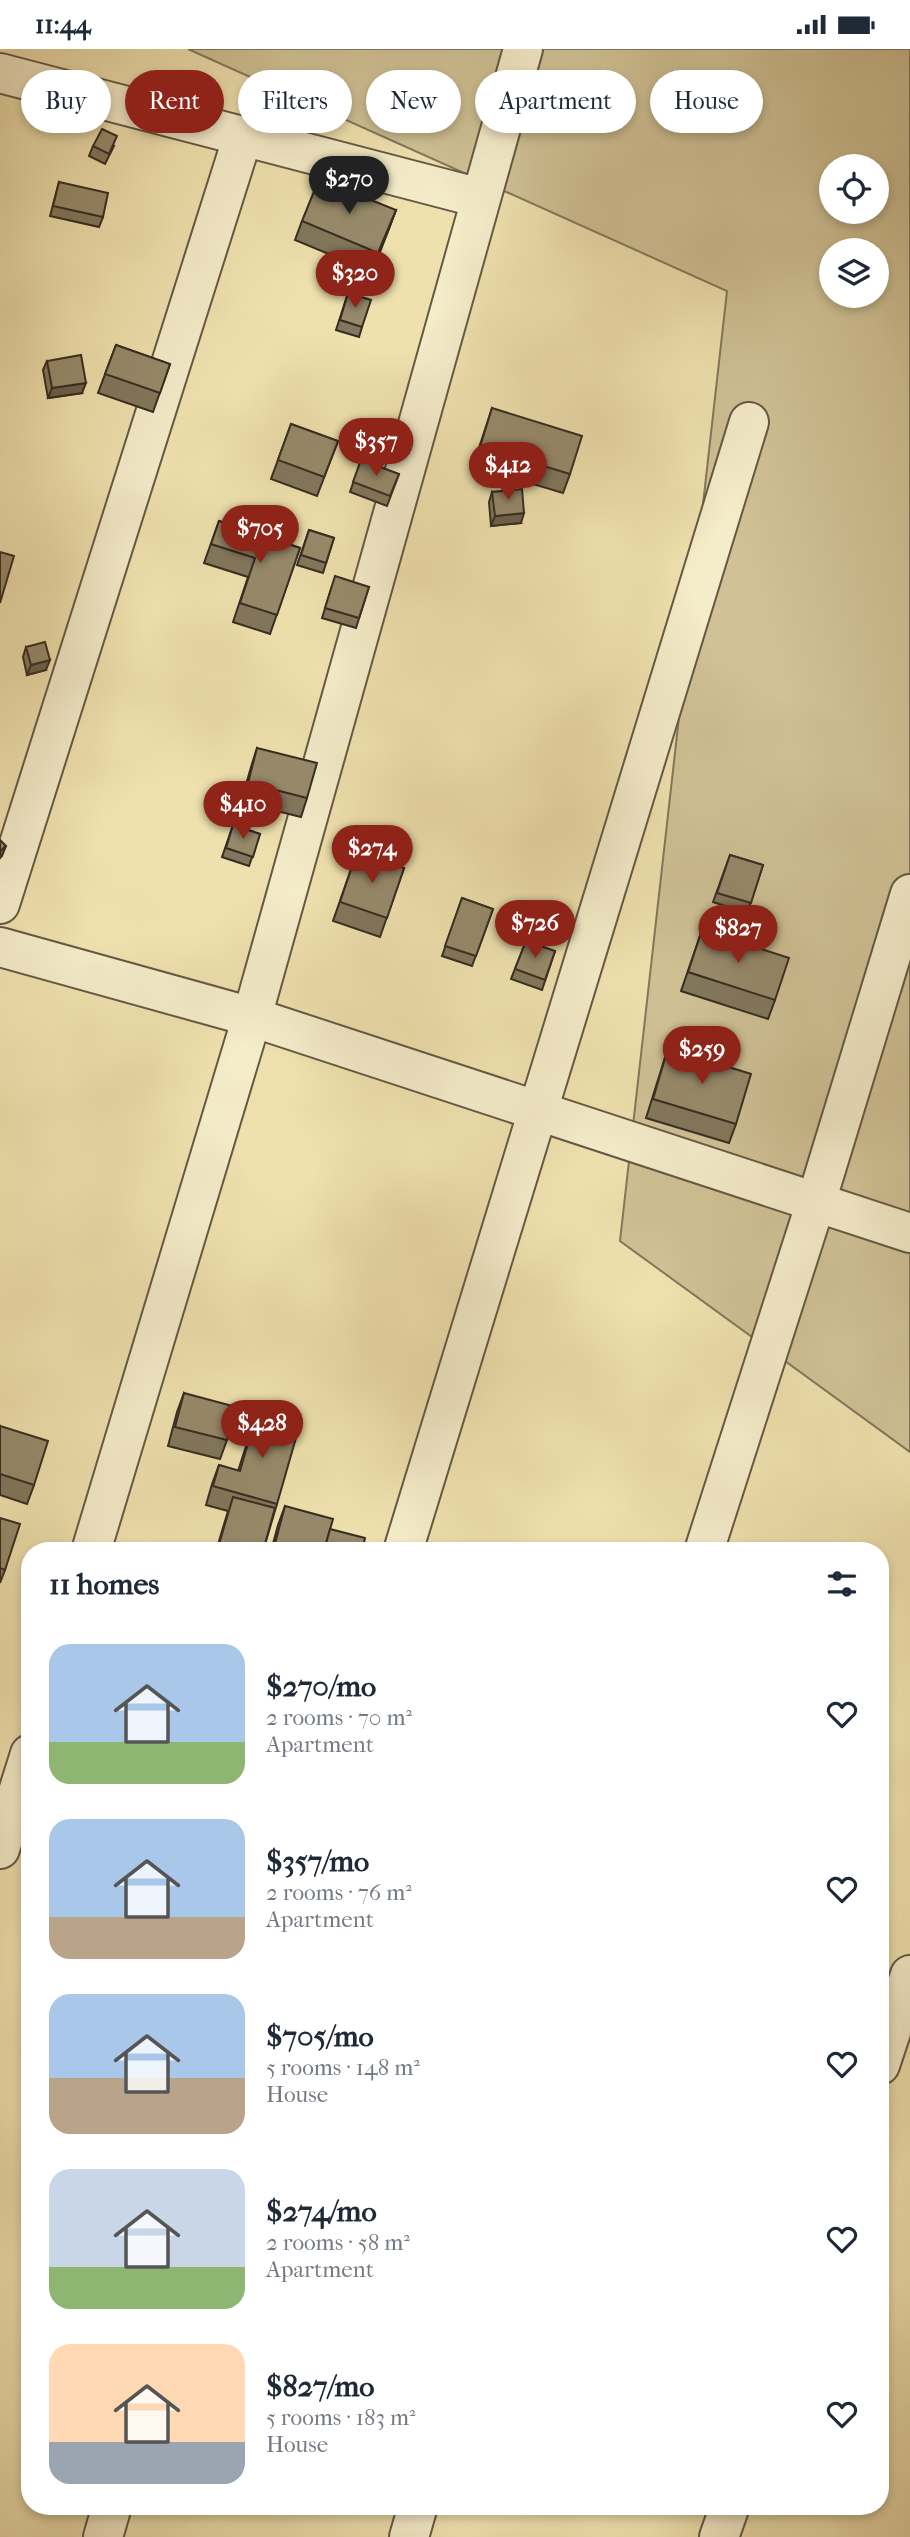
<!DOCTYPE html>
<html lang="en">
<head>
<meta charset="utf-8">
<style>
	:root { --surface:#fff; --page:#f2f2f3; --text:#1f2937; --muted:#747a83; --accent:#8f2418 }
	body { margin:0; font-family:"IM FELL French Canon",serif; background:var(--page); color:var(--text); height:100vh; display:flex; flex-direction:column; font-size:26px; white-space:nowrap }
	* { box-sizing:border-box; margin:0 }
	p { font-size:23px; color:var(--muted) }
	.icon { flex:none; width:38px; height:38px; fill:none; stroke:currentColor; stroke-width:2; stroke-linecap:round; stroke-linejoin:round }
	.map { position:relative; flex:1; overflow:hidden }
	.drawer { position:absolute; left:21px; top:1493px; width:868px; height:973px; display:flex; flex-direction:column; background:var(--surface); border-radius:28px; box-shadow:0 4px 10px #0003 }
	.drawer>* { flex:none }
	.banner { position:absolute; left:21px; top:21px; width:868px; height:63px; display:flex; gap:14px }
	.controls { position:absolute; left:819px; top:105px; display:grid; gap:14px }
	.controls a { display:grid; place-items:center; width:70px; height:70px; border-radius:50%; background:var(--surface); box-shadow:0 4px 10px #0003; font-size:35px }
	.price { position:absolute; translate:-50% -60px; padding:0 16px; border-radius:24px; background:var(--accent); color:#fff; font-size:23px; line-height:46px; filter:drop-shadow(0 2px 4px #0008) }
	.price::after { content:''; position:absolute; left:50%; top:42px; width:21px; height:16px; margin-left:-10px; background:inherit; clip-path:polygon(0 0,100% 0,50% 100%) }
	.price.active { background:#222; color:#fff }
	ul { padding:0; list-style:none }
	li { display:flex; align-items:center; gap:21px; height:175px; padding:0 28px }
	li span { display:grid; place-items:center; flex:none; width:196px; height:140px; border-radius:21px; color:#555 }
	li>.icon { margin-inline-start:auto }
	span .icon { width:84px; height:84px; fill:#fffc; stroke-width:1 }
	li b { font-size:30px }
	h2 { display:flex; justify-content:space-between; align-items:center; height:84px; padding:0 28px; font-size:30px }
	.tag { padding:0 24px; border-radius:32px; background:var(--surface); box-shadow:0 4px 10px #0003; font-size:24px; line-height:63px }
	.tag.active { background:var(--accent); color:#fff }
	.status { display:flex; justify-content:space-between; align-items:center; height:49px; padding:0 35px; background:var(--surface); direction:ltr }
	.status svg { height:19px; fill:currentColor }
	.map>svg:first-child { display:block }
	.green { fill:#d0c296; stroke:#84775c; stroke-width:2; fill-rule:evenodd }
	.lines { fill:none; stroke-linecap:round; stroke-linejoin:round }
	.minor-casing { stroke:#655945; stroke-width:42 }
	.minor { stroke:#f5ecca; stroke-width:38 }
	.wall { fill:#82775c; stroke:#372c22; stroke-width:2 }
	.shaded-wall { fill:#6a614b; stroke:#372c22; stroke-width:2 }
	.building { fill:#978a6b; stroke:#372c22; stroke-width:2 }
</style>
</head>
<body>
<div class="status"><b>11:44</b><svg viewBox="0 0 49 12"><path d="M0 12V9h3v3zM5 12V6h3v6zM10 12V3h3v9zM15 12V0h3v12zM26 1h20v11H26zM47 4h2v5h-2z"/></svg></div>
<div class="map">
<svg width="910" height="2488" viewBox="0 0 910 2488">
	<rect width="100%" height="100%" fill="#efe1ae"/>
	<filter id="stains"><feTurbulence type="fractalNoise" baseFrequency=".00286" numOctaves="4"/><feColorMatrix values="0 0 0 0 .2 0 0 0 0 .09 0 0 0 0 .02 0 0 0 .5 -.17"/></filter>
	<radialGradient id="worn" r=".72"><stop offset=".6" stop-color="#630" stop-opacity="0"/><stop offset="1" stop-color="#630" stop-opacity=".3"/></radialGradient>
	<!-- green -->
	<path class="green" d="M188,0H910V1403L620,1192L727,242ZM831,117H877V163H831ZM831,201H877V247H831Z"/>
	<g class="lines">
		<defs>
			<g id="minor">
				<path d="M0,24L480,149"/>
				<path d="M0,855L243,87"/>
				<path d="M0,898L252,968L910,1184"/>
				<path d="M91,1502L252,968L523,0"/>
				<path d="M403,1502L749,373"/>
				<path d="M704,1502L816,1153L910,845"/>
				<path d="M0,1800L30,1705"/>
				<path d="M880,2016L910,1926"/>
				<path d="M103,2488L112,2457"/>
				<path d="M409,2488L418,2457"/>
				<path d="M719,2488L730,2457"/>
			</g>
		</defs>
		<!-- minor casing -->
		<use href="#minor" class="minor-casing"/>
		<!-- minor -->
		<use href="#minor" class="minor"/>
	</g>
	<!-- wall -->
	<g class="wall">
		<path d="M93,97H114L105,115L89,107Z"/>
		<path d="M59,133L103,168L99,178L50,167Z"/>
		<path d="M396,161L372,223L295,191L302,172Z"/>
		<path d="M348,244L362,278L359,288L336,281Z"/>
		<path d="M116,296L170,315L153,363L98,344Z"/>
		<path d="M47,312L82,344L48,349L43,321Z"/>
		<path d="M492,359L570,425L563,444L473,417Z"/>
		<path d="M291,375L338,392L317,447L271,430Z"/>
		<path d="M361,411L399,425L387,457L350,443Z"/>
		<path d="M492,443L521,474L491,477L489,453Z"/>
		<path d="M219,472L300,499L270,585L233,573L248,528L204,514Z"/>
		<path d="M309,481L334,489L323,524L297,516Z"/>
		<path d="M332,537L369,538L356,579L322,569Z"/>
		<path d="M26,598L46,621L27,626L23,608Z"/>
		<path d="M257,699L307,749L301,768L241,753L251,718Z"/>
		<path d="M233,776L260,785L249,817L222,808Z"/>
		<path d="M357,803L404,819L380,888L333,872Z"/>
		<path d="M730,806L763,816L747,864L713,853Z"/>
		<path d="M462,849L493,860L472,917L442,907Z"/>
		<path d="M702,881L775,951L768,970L681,942Z"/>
		<path d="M526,892L555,902L542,941L511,930Z"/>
		<path d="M668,999L736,1075L729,1094L646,1069Z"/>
		<path d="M184,1344L227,1391L220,1410L168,1397L177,1363Z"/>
		<path d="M257,1363L277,1455L263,1502H216L228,1462L206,1456L212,1435L219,1416L238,1422Z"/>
		<path d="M0,1377L34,1436L27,1455L0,1446Z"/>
		<path d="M285,1457L362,1502H271L278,1476Z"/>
		<path d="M0,1469L5,1521L0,1534Z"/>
	</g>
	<!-- shaded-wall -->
	<g class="shaded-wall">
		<path d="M396,161L389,180L372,223L378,204Z"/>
		<path d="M86,334L82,344L48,349L52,339Z"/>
		<path d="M524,464L521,474L491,477L495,467Z"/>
		<path d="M50,611L46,621L27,626L31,616Z"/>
		<path d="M6,797L2,807L0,809V802Z"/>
	</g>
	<!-- building -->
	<g class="building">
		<path d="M102,80L117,87L109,105L93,97Z"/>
		<path d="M319,130L396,161L378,204L302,172Z"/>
		<path d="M59,133L108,144L103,168L53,157Z"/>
		<path d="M348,244L371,251L362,278L340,271Z"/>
		<path d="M116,296L170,315L160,344L105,325Z"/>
		<path d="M81,306L86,334L52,339L47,312Z"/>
		<path d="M492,359L582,387L570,425L480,398Z"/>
		<path d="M291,375L338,392L324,428L278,411Z"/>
		<path d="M361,411L399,425L390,447L353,433Z"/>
		<path d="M522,440L524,464L495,467L492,443Z"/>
		<path d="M219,472L300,499L277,566L240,554L255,509L211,495Z"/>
		<path d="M309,481L334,489L326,514L301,506Z"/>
		<path d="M0,503L14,507L0,554Z"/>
		<path d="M335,527L369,538L359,569L325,559Z"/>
		<path d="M45,593L50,611L31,616L26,598Z"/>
		<path d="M257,699L317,714L307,749L248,734Z"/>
		<path d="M233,776L260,785L253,808L226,799Z"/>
		<path d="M0,791L6,797L0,802Z"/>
		<path d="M357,803L404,819L387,869L340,853Z"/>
		<path d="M730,806L763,816L751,854L717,844Z"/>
		<path d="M462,849L493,860L476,907L445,897Z"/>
		<path d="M702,881L789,909L775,951L688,923Z"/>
		<path d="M526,892L555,902L545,931L515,920Z"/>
		<path d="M668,999L751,1025L736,1075L653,1050Z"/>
		<path d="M184,1344L236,1358L227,1391L175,1378Z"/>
		<path d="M257,1363L300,1375L277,1455L213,1437L219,1416L240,1422Z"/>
		<path d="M0,1377L48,1392L34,1436L0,1425Z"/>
		<path d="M233,1448L275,1459L263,1502H217Z"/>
		<path d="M285,1457L333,1470L324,1502H273Z"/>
		<path d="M0,1469L20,1475L5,1521L0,1519Z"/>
		<path d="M330,1480L365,1489L362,1502H324Z"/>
	</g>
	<rect width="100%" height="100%" filter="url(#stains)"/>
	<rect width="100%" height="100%" fill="url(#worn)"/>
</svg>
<div class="controls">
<a><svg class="icon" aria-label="locate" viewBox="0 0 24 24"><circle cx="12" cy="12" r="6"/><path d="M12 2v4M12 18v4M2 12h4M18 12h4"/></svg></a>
<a><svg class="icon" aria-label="layers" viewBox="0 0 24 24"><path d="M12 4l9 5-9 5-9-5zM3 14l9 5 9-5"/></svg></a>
</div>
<b class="price active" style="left:349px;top:167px">$270</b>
<b class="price" style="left:355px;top:261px">$320</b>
<b class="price" style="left:376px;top:429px">$357</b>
<b class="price" style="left:508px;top:453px">$412</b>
<b class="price" style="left:260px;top:516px">$705</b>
<b class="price" style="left:243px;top:792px">$410</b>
<b class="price" style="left:372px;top:836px">$274</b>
<b class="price" style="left:535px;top:911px">$726</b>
<b class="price" style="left:738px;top:916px">$827</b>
<b class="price" style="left:702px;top:1037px">$259</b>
<b class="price" style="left:262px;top:1411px">$428</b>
<div class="banner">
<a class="tag">Buy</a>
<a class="tag active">Rent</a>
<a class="tag">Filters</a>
<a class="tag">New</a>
<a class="tag">Apartment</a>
<a class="tag">House</a>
</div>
<section class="drawer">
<h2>11 homes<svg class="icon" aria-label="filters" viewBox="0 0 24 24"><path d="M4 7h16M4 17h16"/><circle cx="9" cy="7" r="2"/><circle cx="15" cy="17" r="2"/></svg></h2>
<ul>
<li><span style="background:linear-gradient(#a9c7e8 70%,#8fb573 0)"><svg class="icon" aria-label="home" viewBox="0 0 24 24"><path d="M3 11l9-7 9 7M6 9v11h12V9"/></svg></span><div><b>$270/mo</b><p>2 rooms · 70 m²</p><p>Apartment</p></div><svg class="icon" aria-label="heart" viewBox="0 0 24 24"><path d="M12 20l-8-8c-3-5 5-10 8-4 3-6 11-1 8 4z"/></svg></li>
<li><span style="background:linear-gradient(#a9c7e8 70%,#b9a48a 0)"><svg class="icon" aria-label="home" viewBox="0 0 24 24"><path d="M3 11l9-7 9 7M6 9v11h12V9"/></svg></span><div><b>$357/mo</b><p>2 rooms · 76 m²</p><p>Apartment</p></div><svg class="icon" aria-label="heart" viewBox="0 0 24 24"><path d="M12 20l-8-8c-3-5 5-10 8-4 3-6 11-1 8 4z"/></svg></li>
<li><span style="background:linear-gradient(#a9c7e8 60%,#b9a48a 0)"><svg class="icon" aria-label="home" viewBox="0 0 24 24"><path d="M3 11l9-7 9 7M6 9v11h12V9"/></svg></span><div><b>$705/mo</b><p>5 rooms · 148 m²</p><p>House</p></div><svg class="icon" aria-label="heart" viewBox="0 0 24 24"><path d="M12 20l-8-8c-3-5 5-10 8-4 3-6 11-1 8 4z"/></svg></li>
<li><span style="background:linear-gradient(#c9d6e8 70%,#8fb573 0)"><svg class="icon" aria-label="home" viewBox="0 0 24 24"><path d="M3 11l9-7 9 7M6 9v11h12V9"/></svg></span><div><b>$274/mo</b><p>2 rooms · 58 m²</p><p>Apartment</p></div><svg class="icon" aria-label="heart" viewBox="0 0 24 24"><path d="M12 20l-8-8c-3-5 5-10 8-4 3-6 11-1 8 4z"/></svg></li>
<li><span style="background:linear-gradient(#ffd9b3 70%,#9aa5b1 0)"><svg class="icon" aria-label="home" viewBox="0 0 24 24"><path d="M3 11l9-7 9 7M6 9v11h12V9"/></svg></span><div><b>$827/mo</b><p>5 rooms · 183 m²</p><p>House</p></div><svg class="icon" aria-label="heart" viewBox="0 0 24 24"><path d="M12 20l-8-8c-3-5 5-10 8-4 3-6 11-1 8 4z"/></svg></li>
</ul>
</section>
</div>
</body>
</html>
